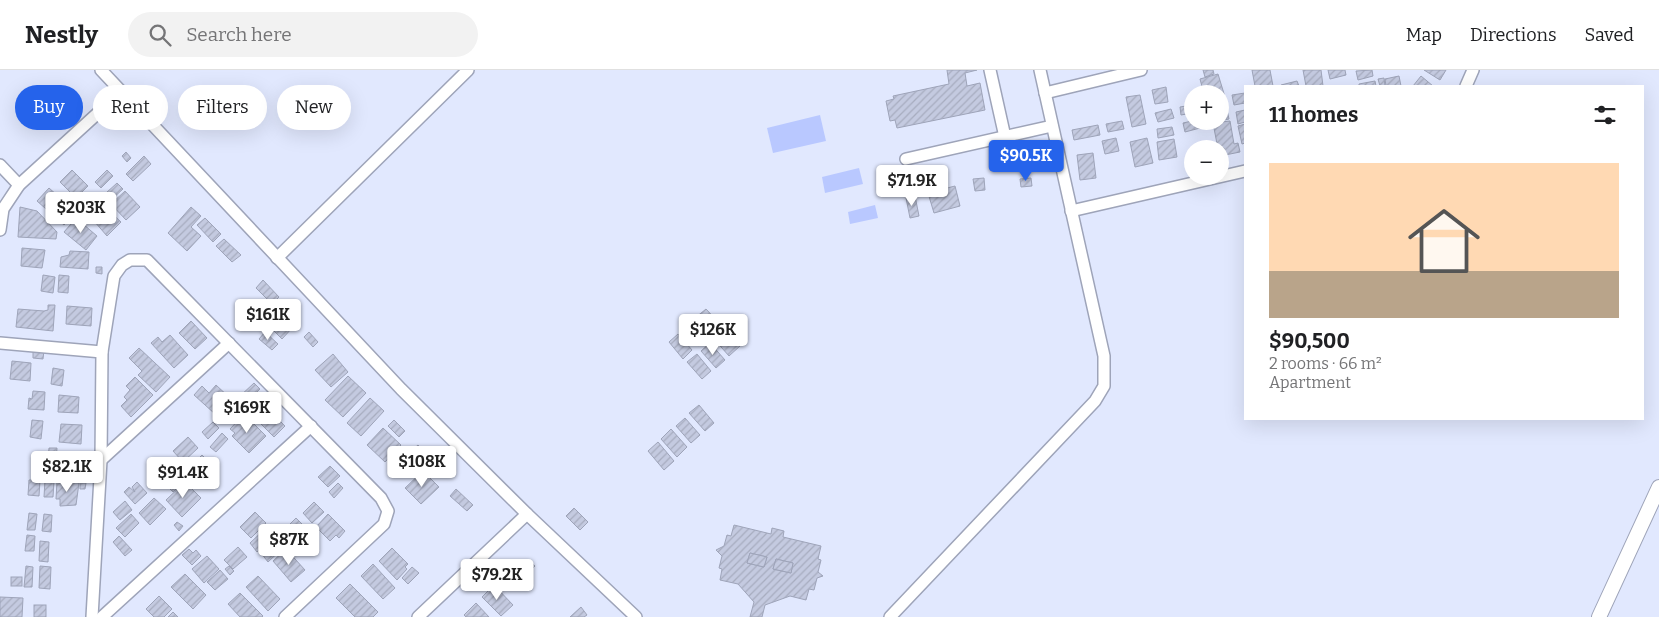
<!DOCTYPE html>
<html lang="en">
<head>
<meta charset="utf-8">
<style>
	:root { --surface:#fff; --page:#f2f2f2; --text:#202124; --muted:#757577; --line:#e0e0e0; --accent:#2563eb }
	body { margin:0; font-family:Bitter,serif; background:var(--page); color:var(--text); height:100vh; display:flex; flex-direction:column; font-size:19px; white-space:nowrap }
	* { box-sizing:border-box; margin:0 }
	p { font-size:16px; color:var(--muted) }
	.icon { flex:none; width:28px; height:28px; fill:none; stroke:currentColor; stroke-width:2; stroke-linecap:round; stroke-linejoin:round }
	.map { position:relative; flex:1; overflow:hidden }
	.details { position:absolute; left:1244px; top:15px; width:400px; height:335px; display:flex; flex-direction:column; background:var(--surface); border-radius:0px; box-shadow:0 5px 20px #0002 }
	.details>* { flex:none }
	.top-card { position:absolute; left:15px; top:15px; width:475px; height:45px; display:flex; gap:10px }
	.fabs { position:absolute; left:1184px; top:15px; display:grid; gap:10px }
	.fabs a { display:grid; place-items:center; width:45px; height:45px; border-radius:50%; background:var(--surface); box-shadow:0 5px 20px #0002; font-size:25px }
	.price { position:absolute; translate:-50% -42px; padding:0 11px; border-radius:5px; background:#fff; color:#222; font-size:16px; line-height:32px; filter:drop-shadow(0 1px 2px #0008) }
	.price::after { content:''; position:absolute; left:50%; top:30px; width:15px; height:11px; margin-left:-8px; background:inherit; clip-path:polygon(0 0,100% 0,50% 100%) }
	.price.active { background:var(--accent); color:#fff }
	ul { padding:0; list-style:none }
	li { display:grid; align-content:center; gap:10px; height:265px; padding:0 25px }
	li+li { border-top:1px solid var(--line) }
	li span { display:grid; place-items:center; height:155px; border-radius:0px; color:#555 }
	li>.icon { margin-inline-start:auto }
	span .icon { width:90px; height:90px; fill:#fffc; stroke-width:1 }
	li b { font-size:21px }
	h2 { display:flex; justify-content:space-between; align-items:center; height:60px; padding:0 25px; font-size:21px }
	.tag { padding:0 18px; border-radius:22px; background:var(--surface); box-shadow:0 5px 20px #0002; font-size:18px; line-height:45px }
	.tag.active { background:var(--accent); color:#fff }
	header { display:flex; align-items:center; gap:30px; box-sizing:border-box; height:70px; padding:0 25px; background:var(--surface); border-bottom:1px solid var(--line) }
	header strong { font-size:24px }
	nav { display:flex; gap:28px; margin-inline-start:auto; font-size:18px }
	.search { width:350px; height:45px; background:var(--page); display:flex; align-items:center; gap:12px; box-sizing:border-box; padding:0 18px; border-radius:28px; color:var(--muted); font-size:19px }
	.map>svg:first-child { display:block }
	.pitch { fill:#b9c8ff }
	.building { fill:url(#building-hatch); stroke:#9ea4b9; fill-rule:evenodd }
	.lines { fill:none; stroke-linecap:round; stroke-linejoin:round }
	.minor-casing { stroke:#9ea4b9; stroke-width:14 }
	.tertiary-casing { stroke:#9ea4b9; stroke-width:16 }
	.minor { stroke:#fff; stroke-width:11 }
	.tertiary { stroke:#fff; stroke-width:14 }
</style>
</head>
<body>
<header>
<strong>Nestly</strong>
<div class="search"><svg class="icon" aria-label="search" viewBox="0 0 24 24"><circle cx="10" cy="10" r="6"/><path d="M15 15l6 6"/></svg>Search here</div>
<nav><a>Map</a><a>Directions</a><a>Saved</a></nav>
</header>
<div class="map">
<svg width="1659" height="547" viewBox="0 0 1659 547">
	<defs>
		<pattern id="building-hatch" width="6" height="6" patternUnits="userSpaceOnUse" patternTransform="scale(1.25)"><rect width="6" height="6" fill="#c4cae0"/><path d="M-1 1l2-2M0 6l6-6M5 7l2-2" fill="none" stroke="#a7acbf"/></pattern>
	</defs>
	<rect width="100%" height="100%" fill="#e1e8fe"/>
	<!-- pitch -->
	<g class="pitch">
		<path d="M820,45L826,71L773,83L767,58Z"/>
		<path d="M859,98L863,114L825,123L822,107Z"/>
		<path d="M875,135L878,148L850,154L848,142Z"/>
	</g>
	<!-- building -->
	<g class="building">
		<path d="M947,0H977L965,3L967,16L980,13L985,40L897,58L895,50L890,51L886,31L894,29L893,26L949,14Z"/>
		<path d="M1203,0H1213L1214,4L1205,7Z"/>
		<path d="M1252,0H1270L1273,16H1255Z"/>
		<path d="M1303,0H1321L1323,16H1306Z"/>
		<path d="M1328,0H1345L1346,5L1330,9Z"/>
		<path d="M1372,0L1373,6L1358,10L1356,1Z"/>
		<path d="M1424,0H1446L1440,10Z"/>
		<path d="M1218,4L1225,27L1220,28V24H1204L1200,9Z"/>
		<path d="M1399,6L1401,16H1386L1385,9Z"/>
		<path d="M1421,6L1433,16H1413Z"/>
		<path d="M1384,8L1385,16H1380L1378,9Z"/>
		<path d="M1297,11L1299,16H1281V15Z"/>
		<path d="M1375,11L1376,16H1359V14Z"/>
		<path d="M1166,17L1168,32L1155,34L1152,20Z"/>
		<path d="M211,18L216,23L207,33L201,27Z"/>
		<path d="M1245,23V33L1234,35L1232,25Z"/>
		<path d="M1140,25L1146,54L1132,57L1126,27Z"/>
		<path d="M201,28L206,34L200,39L195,33Z"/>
		<path d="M1225,28L1227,36L1220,38V29Z"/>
		<path d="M1192,35V43L1181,45L1180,37Z"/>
		<path d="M1171,39L1174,48L1158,52L1155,43Z"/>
		<path d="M1227,40L1229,49L1220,51V42Z"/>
		<path d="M1245,40V52L1238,54L1236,42Z"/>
		<path d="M1122,51L1124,59L1108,62L1106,54Z"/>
		<path d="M1192,51H1198L1200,58L1185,62L1183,53Z"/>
		<path d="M1230,51L1234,74L1238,73L1240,82L1225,85L1224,78L1218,79L1213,53Z"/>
		<path d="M1245,54V73L1242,74L1238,56Z"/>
		<path d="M1098,55L1100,65L1074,70L1072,60Z"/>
		<path d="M1172,57L1174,65L1158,68L1157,59Z"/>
		<path d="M1116,68L1119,81L1105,84L1102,71Z"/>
		<path d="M1147,68L1153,93L1135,97L1130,72Z"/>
		<path d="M1174,69L1177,87L1159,90L1157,72Z"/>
		<circle cx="1029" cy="84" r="4"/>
		<path d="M126,82L131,88L127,92L122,86Z"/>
		<path d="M1093,83L1096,108L1080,110L1077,85Z"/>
		<path d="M144,86L151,94L133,111L126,104Z"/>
		<circle cx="1031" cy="97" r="4.5"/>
		<path d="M72,100L88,116L76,128L60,112Z"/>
		<path d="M107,100L113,106L101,118L95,112Z"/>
		<path d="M984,108L985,120L975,121L973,109Z"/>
		<path d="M1031,108L1032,116L1021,117L1020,109Z"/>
		<path d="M117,113L123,119L112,129L106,123Z"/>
		<path d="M955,116L960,136L934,143L928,123Z"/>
		<path d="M49,118L76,142L64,155L37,131Z"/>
		<path d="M125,121L140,137L126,150L111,134Z"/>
		<path d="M915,126L919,146L910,148L906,128Z"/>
		<path d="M97,127L105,134L94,146L86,139Z"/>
		<path d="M20,137L37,141L57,162L56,169L18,167Z"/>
		<path d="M191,137L201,146L191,157L201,166L187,181L168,163Z"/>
		<path d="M107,139L121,152L107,166L94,151Z"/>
		<path d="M76,148L97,166L86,180L64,162Z"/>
		<path d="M205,148L221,164L213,172L197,155Z"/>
		<path d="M224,169L241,185L232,192L216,176Z"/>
		<path d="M22,178L45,180L42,198L21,196Z"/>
		<path d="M70,181L89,182L88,199L60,197L61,187L69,185Z"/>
		<path d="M96,197H102V204L96,203Z"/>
		<path d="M43,205L55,207L53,223L41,221Z"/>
		<path d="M59,205L69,206L68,223L58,222Z"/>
		<path d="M263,210L279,227L272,234L256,218Z"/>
		<path d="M48,235H55L53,261L16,257L18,239L44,241L48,240Z"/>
		<path d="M67,236L92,238L91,256L66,254Z"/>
		<path d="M706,239L721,255L710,265L695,248Z"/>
		<path d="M280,244L293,257L282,269L269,256Z"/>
		<path d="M191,251L207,268L195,279L179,263Z"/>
		<path d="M692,252L707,268L698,276L683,260Z"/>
		<path d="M725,260L740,276L729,286L714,269Z"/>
		<path d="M265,262L278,274L272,280L259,269Z"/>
		<path d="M309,262L318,272L313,277L304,267Z"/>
		<path d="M678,264L692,280L683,289L669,272Z"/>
		<path d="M170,265L188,285L174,298L151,273L158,267L162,272Z"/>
		<path d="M710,273L725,290L716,298L701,281Z"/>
		<path d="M139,278L170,307L156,322L138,305L142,301L129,288Z"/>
		<path d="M33,279L44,280L43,289L33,288Z"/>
		<path d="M333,284L348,302L331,317L315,300Z"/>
		<path d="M697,284L711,301L702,309L687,292Z"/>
		<path d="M12,291L31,293L30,311L10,309Z"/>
		<path d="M53,298L64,300L62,316L51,314Z"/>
		<path d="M348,306L366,323L343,347L325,330Z"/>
		<path d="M135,307L153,325L131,347L121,336L127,330L124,327L130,320L126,316Z"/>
		<path d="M254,313L260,319L245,334L239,327Z"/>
		<path d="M216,315L230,328L215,344L194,325L202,316L209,323Z"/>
		<path d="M33,321L45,322L44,340L28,339L29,328L32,329Z"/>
		<path d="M59,325L79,327L78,343L58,342Z"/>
		<path d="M370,328L384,341L361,366L347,353Z"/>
		<path d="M233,333L239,340L226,353L219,346Z"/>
		<path d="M699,335L714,353L705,361L689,343Z"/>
		<path d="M272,343L285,356L274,367L261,354Z"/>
		<path d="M244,344L266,366L249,383L232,366L235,363L230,359Z"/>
		<path d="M685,348L700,365L691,373L676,356Z"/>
		<path d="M32,350L43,351L41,369L30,367Z"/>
		<path d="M394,350L405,361L399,367L388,356Z"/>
		<path d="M213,352L219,358L208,369L202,362Z"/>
		<path d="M61,354L82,355L81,374L59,372Z"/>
		<path d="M383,358L401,375L385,392L367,375Z"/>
		<path d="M671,359L687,377L677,387L661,369Z"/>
		<path d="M222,363L228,369L216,382L210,377Z"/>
		<path d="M188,367L198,378L183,392L173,381Z"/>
		<path d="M658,372L674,391L664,400L648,381Z"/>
		<path d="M418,375L430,389L424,395L413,382L409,383Z"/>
		<path d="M49,378H57L56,393L48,392Z"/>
		<path d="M59,382L84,384L83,402L58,401Z"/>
		<path d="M202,385L210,393L197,406L189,398Z"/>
		<path d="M168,393L174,399L162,411L156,405Z"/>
		<path d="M330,396L340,406L328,417L318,407Z"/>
		<path d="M423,401L439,417L421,434L405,418Z"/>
		<path d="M176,403L184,411L173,422L165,414Z"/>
		<path d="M29,410H40L39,426L28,425Z"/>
		<path d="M45,410L54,411L53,427H44Z"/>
		<path d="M57,411L79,413L76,435L60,436V429H56Z"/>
		<path d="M137,412L147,423L135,434L124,422L129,417L135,422L132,417Z"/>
		<path d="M185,412L201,428L182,447L166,430Z"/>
		<path d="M80,413H86L85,419H80Z"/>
		<path d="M338,413L343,418L334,428L329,422Z"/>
		<path d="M456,419L473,435L467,441L450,426Z"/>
		<path d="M154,428L166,439L150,455L139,443Z"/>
		<path d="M125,431L132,440L120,450L113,442Z"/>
		<path d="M314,432L324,442L312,453L303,443Z"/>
		<path d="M574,438L588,452L580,460L566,446Z"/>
		<path d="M255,442L266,453L251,468L240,457Z"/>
		<path d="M29,443L37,444L35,460H27Z"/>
		<path d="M44,444L52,445L51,462L42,461Z"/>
		<path d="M131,444L139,453L125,467L116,458Z"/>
		<path d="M328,444L345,461L339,468L336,465L330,471L316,457Z"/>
		<path d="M296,448L306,458L295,469L285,459Z"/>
		<path d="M177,452L183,456L179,461L174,455Z"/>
		<path d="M734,455L771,464L772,458L784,461L783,467L821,476L818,489L821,490L818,502L823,506L817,508L814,520L809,519L806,530L790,526L765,535L762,547H750L754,532L738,514L720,510L722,499L719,498L722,486L716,480L724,476L727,465L731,466ZM750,483L767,487L764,497L747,493ZM776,489L793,493L791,503L773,499Z"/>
		<path d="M266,458L274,466L257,482L250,473Z"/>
		<path d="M27,465L35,466L34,481H25Z"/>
		<path d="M119,466L132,480L125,486L113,472Z"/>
		<path d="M277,468L285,476L268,492L261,483Z"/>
		<path d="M40,471L49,472L48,492L39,491Z"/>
		<path d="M238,477L247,487L233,499L224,490Z"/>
		<path d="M392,478L408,494L405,497L407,499L397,510L379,491Z"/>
		<path d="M189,479L193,483L196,480L201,486L192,495L182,485Z"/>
		<path d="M286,479L305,500L291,512L273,491Z"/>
		<path d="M750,483L767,487L764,497L747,493Z"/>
		<path d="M207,486L219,499L204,513L192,499Z"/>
		<path d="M776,489L793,493L791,503L773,499Z"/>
		<path d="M528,490L535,496L526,505L519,499Z"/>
		<path d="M373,494L395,518L383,529L361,506Z"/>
		<path d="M26,496L33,497L32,517H24Z"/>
		<path d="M40,496L51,497L50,519L39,518Z"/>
		<path d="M229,496L234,501L230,505L225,499Z"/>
		<path d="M412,497L419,503L408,514L402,508Z"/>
		<path d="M220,500L228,509L215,520L207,512Z"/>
		<path d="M510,502L516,508L506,516L501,510Z"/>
		<path d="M185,504L206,525L193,539L171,517Z"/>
		<path d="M258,506L280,529L268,541L246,517Z"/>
		<rect x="11" y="507" width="11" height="9"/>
		<path d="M350,514L378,542L373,547H355L336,528Z"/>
		<path d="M494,515L513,535L501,546L482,527Z"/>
		<path d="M240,523L263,546L262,547H240L228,534Z"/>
		<path d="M159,526L172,539L164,547H154L146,539Z"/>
		<path d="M0,527L23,528L22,547H0Z"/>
		<path d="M476,533L489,547H466L464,545Z"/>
		<rect x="34" y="535" width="12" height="12"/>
		<path d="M581,537L587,545L584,547H570Z"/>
		<path d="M173,542L178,547H168Z"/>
	</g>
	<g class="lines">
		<defs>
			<g id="minor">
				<path d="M101,0L401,319L527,444L636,547"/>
				<path d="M990,0L1005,67"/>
				<path d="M1466,16L1473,0"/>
				<path d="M1045,23L1141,0"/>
				<path d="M906,89L1052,56"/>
				<path d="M0,95L19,115"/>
				<path d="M1071,141L1245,101"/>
				<path d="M0,160L3,139L19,115L121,22"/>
				<path d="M277,188L468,0"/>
				<path d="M0,273L102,282"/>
				<path d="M101,390L229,273"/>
				<path d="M92,547L101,390L102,282L114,206L122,195L130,190H147L381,428L388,441L384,454L285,547"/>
				<path d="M102,547L311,356"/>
				<path d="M418,547L527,444"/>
				<path d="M890,547L1095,331L1104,316V286L1040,0"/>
			</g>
			<path id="tertiary" d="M1599,547L1659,417"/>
		</defs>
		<!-- minor casing -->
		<use href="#minor" class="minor-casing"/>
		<!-- tertiary casing -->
		<use href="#tertiary" class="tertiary-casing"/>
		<!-- minor -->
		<use href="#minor" class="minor"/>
		<!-- tertiary -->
		<use href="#tertiary" class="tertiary"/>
	</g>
</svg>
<div class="fabs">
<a>+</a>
<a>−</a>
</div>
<b class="price active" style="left:1026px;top:112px">$90.5K</b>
<b class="price" style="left:912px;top:137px">$71.9K</b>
<b class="price" style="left:81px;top:164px">$203K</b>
<b class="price" style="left:268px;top:271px">$161K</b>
<b class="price" style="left:713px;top:286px">$126K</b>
<b class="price" style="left:247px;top:364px">$169K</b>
<b class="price" style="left:422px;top:418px">$108K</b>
<b class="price" style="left:67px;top:423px">$82.1K</b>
<b class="price" style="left:183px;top:429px">$91.4K</b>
<b class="price" style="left:289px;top:496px">$87K</b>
<b class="price" style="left:497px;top:531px">$79.2K</b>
<div class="top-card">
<a class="tag active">Buy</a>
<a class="tag">Rent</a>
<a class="tag">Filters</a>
<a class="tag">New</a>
</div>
<section class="details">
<h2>11 homes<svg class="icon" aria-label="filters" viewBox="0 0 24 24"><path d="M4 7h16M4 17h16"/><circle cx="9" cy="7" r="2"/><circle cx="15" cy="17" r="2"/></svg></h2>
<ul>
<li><span style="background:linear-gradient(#ffd9b3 70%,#b9a48a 0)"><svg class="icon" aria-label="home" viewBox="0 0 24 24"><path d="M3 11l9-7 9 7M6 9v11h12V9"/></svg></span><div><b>$90,500</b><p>2 rooms · 66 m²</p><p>Apartment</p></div></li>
</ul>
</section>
</div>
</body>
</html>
